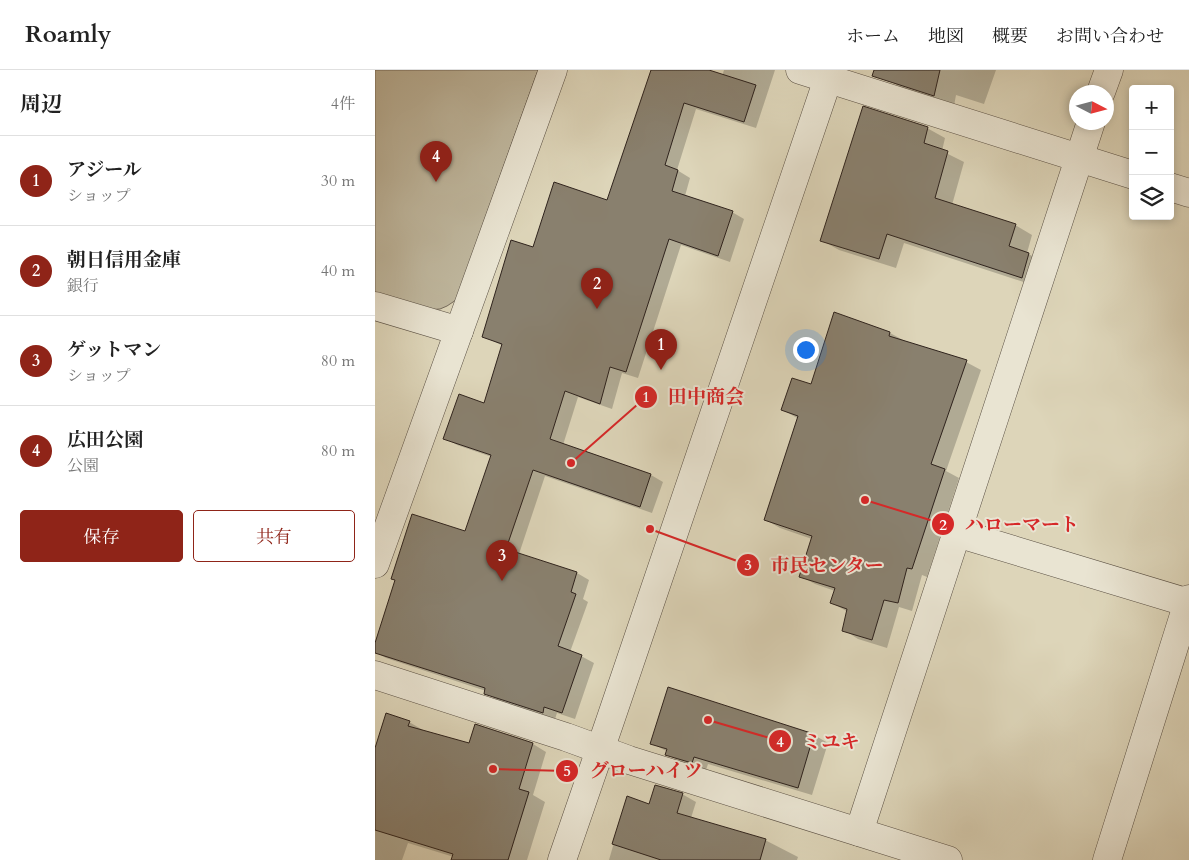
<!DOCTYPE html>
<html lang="ja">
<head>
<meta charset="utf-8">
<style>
	body { margin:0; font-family:Cardo,"Noto Serif JP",serif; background:#f2f2f2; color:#222 }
	.controls { position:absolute; right:15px; top:15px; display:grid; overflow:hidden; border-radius:5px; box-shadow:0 2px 8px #0003 }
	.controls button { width:45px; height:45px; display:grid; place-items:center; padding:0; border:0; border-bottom:1px solid #e0e0e0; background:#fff; color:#222; font:25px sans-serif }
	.compass { position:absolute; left:694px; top:15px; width:45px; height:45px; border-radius:50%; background:#fff; box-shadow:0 2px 8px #0003; rotate:96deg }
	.you { position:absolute; left:430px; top:279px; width:18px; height:18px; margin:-12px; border:4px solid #fff; border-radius:50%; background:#1a73e8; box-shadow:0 0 0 8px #1a73e833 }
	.badge { display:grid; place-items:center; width:32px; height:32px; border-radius:50%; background:#8f2418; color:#fff; font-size:16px; font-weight:700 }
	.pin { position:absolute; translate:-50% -41px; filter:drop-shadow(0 1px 2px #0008) }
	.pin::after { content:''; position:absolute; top:26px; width:18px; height:15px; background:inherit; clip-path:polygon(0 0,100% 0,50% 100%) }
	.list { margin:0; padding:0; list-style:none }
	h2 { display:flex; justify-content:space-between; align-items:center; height:65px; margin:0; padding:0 20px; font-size:21px }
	h2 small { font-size:16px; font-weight:400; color:#767676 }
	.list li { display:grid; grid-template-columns:32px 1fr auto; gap:15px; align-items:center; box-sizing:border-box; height:90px; padding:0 20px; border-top:1px solid #e0e0e0 }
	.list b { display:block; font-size:19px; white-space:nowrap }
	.list p { margin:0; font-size:16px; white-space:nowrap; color:#767676 }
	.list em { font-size:16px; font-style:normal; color:#767676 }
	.actions { display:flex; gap:10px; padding:15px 20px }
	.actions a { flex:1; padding:11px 0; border:1px solid #8f2418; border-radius:5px; text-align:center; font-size:18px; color:#8f2418 }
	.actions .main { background:#8f2418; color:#fff }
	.icon { flex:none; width:28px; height:28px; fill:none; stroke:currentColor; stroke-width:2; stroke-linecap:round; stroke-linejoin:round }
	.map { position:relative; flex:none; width:814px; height:790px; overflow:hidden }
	header { display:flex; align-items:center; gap:30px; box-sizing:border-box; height:70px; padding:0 25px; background:#fff; border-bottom:1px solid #e0e0e0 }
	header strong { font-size:24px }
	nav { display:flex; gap:28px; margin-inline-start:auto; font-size:18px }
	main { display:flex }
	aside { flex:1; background:#fff }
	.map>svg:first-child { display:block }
</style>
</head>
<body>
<header>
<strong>Roamly</strong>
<nav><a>ホーム</a><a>地図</a><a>概要</a><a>お問い合わせ</a></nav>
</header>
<main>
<aside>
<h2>周辺<small>4件</small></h2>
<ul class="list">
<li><span class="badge">1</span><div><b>アジール</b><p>ショップ</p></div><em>30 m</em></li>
<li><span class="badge">2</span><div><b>朝日信用金庫</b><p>銀行</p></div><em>40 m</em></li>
<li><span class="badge">3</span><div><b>ゲットマン</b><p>ショップ</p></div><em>80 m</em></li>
<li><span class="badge">4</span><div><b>広田公園</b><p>公園</p></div><em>80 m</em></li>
</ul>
<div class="actions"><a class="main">保存</a><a>共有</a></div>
</aside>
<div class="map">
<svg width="814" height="790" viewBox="0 0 814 790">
	<rect width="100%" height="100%" fill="#ddd5b9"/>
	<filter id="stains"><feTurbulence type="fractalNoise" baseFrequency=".004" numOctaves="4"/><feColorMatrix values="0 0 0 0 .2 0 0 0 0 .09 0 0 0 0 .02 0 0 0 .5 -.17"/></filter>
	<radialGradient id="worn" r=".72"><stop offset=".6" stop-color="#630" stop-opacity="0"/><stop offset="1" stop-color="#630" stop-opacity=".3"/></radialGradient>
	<path fill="#bfb79e" stroke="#776d5e" d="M0,0H163L81,230L72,236L65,239L51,240L0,224Z"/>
	<g fill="#0003">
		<path d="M278,0H330L347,6L349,0H400L381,58L321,39L302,100L315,108L310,126L357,142L369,149L355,192L306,175L263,308L247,303L237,339L203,327L188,375L276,405L288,412L277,443L170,406L144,484L202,503L214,510L208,529L213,532L195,582L206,586L219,593L200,649L182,643L180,649L122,630L110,623L111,621L11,588L0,582V577L91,463L117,387L82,375L70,368L110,334L128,276L108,266L159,179L233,131Z"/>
		<path d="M516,0H621L609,34L581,25L579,36L532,21L513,10Z"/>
		<path d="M552,58L570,68L567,81L589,92L577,135L640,155L657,165L652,183L671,194L664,217L529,173L521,198L464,180L446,170Z"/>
		<path d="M460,244L515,263L530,271L529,272L591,292L606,300L571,401L584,408L552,507L547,505L537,541L524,537L512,578L483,569L469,560L473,542L457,533L460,521L440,514L425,506L437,469L405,458L391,450L422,348L408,340L437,315Z"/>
		<path d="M294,619L439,665L453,673L437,725L333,694L331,700L305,692L292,684L293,682L276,673Z"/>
		<path d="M34,652L48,660L47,662L95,674L100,655L158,674L171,682L158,725L170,732L152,790H79V787L33,773L27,790H0V682Z"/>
		<path d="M307,724L321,732L316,748L390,770L423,787L422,790H234L252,727L275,735Z"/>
	</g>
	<g fill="#89806e" stroke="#2f231d">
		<path d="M276,0H334L381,15L369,52L309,33L290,95L303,100L297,121L358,141L343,186L294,169L251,302L235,297L225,334L190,321L175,369L276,404L265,437L158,400L131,479L202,502L196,522L201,524L183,576L207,585L187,643L169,637L168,643L109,624L110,618L0,583V573L20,510L16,509L37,444L90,461L116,385L68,369L84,324L109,333L127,274L107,267L136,170L158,177L179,112L232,130Z"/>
		<path d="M499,0H565L559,26L497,6Z"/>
		<path d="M488,36L553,57L549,73L573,81L560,128L641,154L634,176L654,183L647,208L512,164L504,189L445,171Z"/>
		<path d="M459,242L515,262L514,266L592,290L556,394L570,399L537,499L532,498L523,533L509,530L497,570L467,561L472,539L455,533L460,518L424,507L437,466L389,450L423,346L406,340L417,308L436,314Z"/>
		<path d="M293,617L439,664L423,718L319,687L317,693L290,685L292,679L275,674Z"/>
		<path d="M11,643L35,651L33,656L94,673L100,654L158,673L144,719L154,722L133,790H76L78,784L0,760V678Z"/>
		<path d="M280,715L308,723L302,743L391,769L385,790H286L237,774L252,726L274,734Z"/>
	</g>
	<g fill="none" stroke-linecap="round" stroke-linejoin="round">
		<g stroke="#5a5044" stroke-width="29">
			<g id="minor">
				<path d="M425,0L758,105"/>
				<path d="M726,22L734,0"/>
				<path d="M795,117L814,123"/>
				<path d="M0,236L84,261"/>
				<path d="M582,463L814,533"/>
				<path d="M0,494L178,0"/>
				<path d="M0,605L191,667L254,690L573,790"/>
				<path d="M484,762L716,52"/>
				<path d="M732,790L814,529"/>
			</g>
		</g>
		<g stroke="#5a5044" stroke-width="29">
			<path id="tertiary" d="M187,790L235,651L456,0"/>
		</g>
		<use href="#minor" stroke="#e9e4d2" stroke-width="28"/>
		<use href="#tertiary" stroke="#e9e4d2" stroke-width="28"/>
	</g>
	<path fill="none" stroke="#d62828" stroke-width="2" d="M196 393L271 327M490 430L568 454M275 459L373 495M333 650L405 671M118 699L192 701"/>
	<g fill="#d62828" stroke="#e9e4d2" stroke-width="2">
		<circle cx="196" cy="393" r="5"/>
		<circle cx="490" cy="430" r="5"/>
		<circle cx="275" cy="459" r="5"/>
		<circle cx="333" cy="650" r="5"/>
		<circle cx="118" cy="699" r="5"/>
		<circle cx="271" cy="327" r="12"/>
		<circle cx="568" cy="454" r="12"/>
		<circle cx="373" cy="495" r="12"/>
		<circle cx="405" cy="671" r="12"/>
		<circle cx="192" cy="701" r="12"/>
	</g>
	<g font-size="15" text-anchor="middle" font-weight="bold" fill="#fff">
		<text x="271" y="332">1</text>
		<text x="568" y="460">2</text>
		<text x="373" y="500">3</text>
		<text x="405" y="677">4</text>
		<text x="192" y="706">5</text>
	</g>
	<g font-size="19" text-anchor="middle" font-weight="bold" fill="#d62828" stroke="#e9e4d2" stroke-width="4" stroke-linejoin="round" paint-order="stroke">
		<text x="331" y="333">田中商会</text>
		<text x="647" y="461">ハローマート</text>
		<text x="452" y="502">市民センター</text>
		<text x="456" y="678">ミユキ</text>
		<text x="271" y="707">グローハイツ</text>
	</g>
	<rect width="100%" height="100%" filter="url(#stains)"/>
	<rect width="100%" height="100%" fill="url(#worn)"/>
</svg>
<div class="controls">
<button>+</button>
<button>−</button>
<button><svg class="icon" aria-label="layers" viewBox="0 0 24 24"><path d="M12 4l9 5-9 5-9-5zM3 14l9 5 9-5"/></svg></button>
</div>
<svg class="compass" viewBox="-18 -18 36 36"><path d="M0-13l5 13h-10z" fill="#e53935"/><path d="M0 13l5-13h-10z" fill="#767676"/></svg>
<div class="you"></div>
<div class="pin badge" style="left:286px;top:300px">1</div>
<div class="pin badge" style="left:222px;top:239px">2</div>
<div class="pin badge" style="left:127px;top:511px">3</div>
<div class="pin badge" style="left:61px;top:112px">4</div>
</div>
</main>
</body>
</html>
